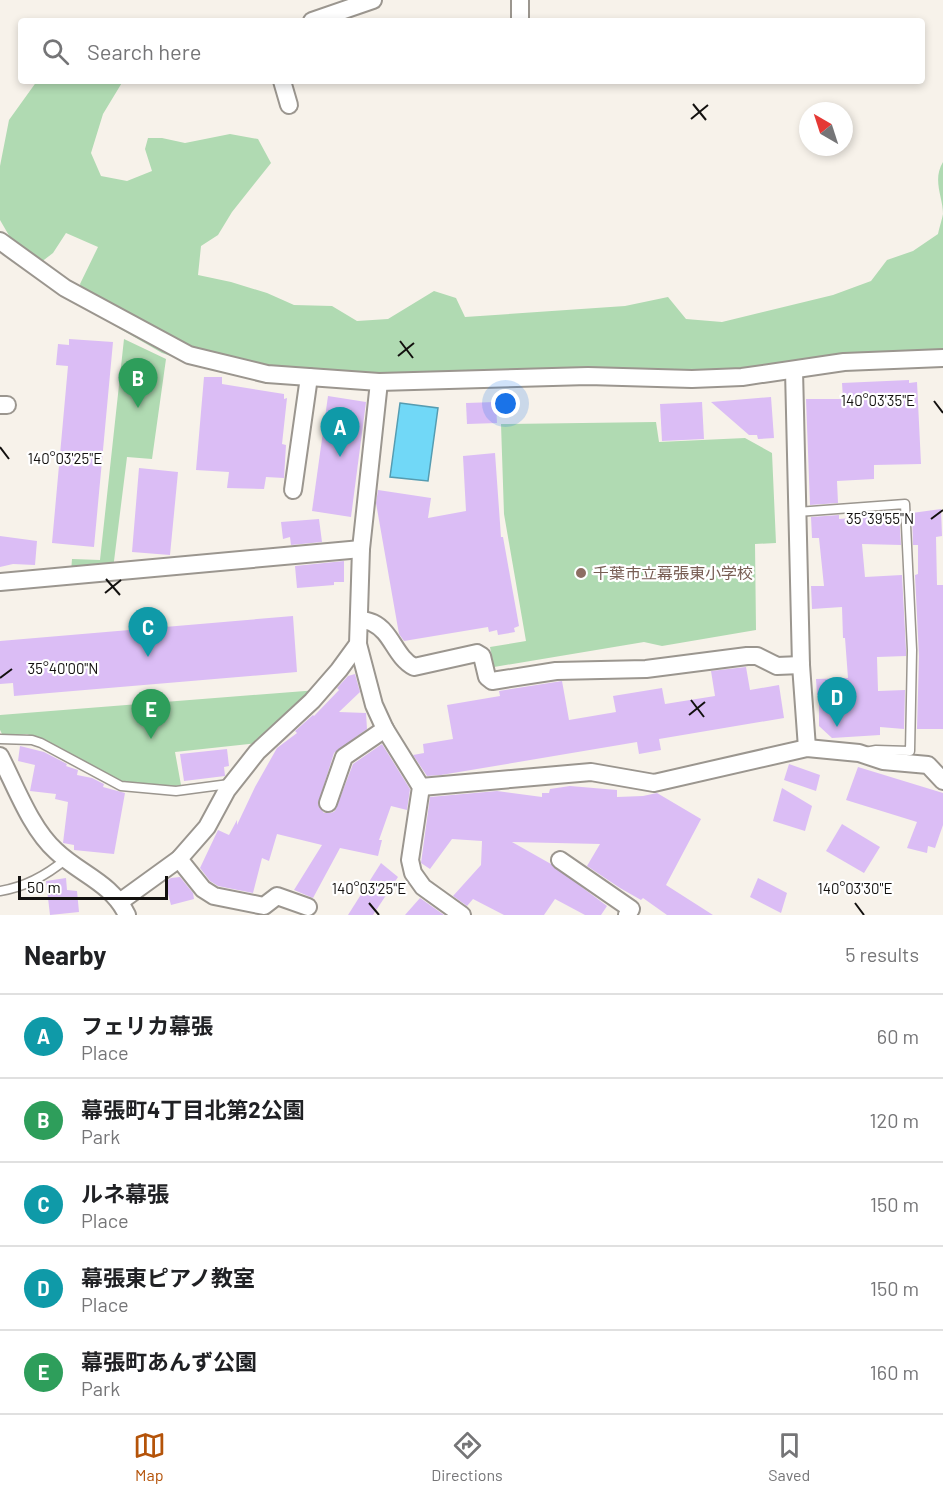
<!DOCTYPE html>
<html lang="en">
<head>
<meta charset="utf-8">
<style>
	body { margin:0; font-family:Barlow,"Noto Sans JP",sans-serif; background:#f2f2f2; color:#202124 }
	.compass { position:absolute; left:799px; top:102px; width:54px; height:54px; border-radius:50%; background:#fff; box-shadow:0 3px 9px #0003; rotate:321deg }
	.scale { position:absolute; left:18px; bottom:15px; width:150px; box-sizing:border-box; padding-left:6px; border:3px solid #13110f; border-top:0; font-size:16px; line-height:21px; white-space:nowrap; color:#13110f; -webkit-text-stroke:4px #fff; paint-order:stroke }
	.you { position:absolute; left:506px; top:404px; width:21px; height:21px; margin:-15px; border:4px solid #fff; border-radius:50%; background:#1a73e8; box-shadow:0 0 0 9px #1a73e833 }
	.badge { display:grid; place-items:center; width:39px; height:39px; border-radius:50%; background:#b45309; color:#fff; font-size:20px; font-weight:700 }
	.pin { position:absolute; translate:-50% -50px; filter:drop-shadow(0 2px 3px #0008) }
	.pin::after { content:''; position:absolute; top:32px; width:21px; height:18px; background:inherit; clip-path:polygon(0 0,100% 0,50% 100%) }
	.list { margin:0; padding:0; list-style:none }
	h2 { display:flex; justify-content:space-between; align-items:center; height:78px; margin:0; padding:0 24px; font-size:26px }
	h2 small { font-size:20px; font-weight:400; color:#757577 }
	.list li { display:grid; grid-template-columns:39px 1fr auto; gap:18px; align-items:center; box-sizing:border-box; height:84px; padding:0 24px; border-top:2px solid #e0e0e0 }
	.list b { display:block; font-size:22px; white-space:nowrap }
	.list p { margin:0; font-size:20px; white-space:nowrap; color:#757577 }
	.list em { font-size:20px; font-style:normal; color:#757577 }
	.icon { flex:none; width:33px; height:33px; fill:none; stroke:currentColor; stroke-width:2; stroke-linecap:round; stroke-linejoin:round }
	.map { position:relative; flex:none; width:943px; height:915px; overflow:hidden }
	.search { position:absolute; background:#fff; box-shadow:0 3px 9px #0003; left:18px; right:18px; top:18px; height:66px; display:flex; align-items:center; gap:15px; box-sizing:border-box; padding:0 21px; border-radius:6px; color:#757577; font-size:22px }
	.sheet { height:498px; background:#fff }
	nav { display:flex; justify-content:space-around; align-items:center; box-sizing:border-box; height:84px; border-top:2px solid #e0e0e0; background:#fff; font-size:16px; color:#757577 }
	nav a { display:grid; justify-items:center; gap:3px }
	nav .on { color:#b45309 }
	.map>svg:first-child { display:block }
</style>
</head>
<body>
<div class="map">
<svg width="943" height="915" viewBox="0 0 943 915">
	<rect width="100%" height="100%" fill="#f7f2ea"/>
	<g fill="#b0dab2">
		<path d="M37,81H123L103,114L91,153L101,176L127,181L152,171L145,149L148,138H162L185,143L230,134L258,139L271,163L232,212L218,235L201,246L198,275L231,282L267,293L294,305L332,306L357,321L388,319L434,291L456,298L465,317L625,306L668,297L686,319L722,322L833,295L871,281L887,260L913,251L938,234C939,228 942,220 943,214C943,197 932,180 943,162V364L796,373L276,380L219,372L162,353L105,320L85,301L80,284L98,247L66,233L53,253L40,263L18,251L0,220V166L9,120Z"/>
		<path d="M124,339L166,359L152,459L127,457L113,569L71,572L72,559L100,560Z"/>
		<path d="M656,422L659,442L745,438L772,453L776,543L755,544L756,630L662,646L644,642L494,667L490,647L526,641L504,514L501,424Z"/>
		<path d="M318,690L258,743L175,752L181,785L164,788L117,781L49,743L27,734L3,736L0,730V715Z"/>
	</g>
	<path fill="#71d8f7" stroke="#559cb1" stroke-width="1.5" d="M400,403L438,408L428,481L390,477Z"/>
	<g fill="#dbbdf5">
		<path d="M69,339L113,342L94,547L52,543L68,366L56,365L58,344L69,345Z"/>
		<path d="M204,377H222V384L284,394V399L287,398L282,444L286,445L284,478L266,477L264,489L227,488L229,472L196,470Z"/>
		<path d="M909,380V383L917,382L921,464L874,465V479L837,481L838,503L810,505L806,399H843L842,383Z"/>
		<path d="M328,396L366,402L351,517L312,511Z"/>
		<path d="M771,397L774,438L758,439L757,435H749L711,402Z"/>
		<path d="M496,402L497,423L467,424L466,403Z"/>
		<path d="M702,402L704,439L662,441L660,404Z"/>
		<path d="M495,453L501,537H503L519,626L514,628L515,632L498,635L497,630L489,632L488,627L404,641L399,634L376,503L378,490L431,498L428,518L466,511L463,456Z"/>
		<path d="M139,468L178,472L170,555L132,552Z"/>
		<path d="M941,509L942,536L936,537L937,585H943V729H917L919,656L915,575L918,574V545H913L912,513Z"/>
		<path d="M878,513L899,514L901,545L862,544L865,577L902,575L906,650V656L877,657L878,691L905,690L904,729L880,727V735L832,738L819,726V695H817L816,679L848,678L845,638H843L842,607L812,609L811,586H824L819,538H812L811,517L839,515V519L878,516Z"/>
		<path d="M319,519L322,542L291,545L290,537L283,539L281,522Z"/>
		<path d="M0,536L37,541L35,565L13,564L0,567Z"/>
		<path d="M344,561V582H334V585L297,588L295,566Z"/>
		<path d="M293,616L297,672L14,696L13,683L0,684V641Z"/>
		<path d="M746,667L750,690L779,685L784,718L659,739L661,750L639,754L637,742L441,775L427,776L413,755L424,753L423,744L453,739L447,705L500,696L499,691L562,681L569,720L616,712L613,696L662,688L665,704L715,696L711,671Z"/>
		<path d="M355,674L360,692L339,712L366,713L367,729L334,753L318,804L324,813H331L335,811L353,764L382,744L410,789L407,810L391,806L379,840H382L378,856L340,848L313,898L294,890L322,845L277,834L269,861L262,858L253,893L218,886L210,881L200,868L218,830L229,835L237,820V825L255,787L277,748L297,733L295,731L313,715L314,716L339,690L337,688L348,676Z"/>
		<path d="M20,746L44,752L67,764L66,766L78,770L77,775L92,778L104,784L103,787L125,793L114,854L74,850V845L63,843L68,802L55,799L56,794L30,791L35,765L18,761Z"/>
		<path d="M227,749L229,766L224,767L225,776L184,781L180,754Z"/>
		<path d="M789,764L820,775L816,791L784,780Z"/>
		<path d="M858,767L943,793V825L935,848L928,846L927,853L907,848L917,822L846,800Z"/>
		<path d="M570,786L617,790V797L643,796L657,793L701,819L666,885L713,915H667L643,898L641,900L620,888L587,866L600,844L512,842L551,864L607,906L601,915H585L555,899L544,915H504L473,899L467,906L453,896L481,865L482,841L452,839L430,869L421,863L430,797L497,791L542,797V793H549L550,789Z"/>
		<path d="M782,788L812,806L805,831L773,821Z"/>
		<path d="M842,824L880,847L864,873L826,851Z"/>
		<path d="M381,863L398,877L373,915H348Z"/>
		<path d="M180,877L193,893L194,899L171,905L165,882L171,878Z"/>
		<path d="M66,878L67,890L77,891L79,912L50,915L46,881Z"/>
		<path d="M758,878L787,893L781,913L750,897Z"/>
		<path d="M420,898L444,915H405Z"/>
	</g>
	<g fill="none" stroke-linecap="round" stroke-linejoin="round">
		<g stroke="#9b968f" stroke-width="11">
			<g id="service">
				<path d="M797,512L905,504L912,650L910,751L876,750L865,752"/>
				<path d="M0,739L32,740L41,743L121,786L176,791L229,784"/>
				<path d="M0,891C25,887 47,875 66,859"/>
			</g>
		</g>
		<g stroke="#9b968f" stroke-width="20">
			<g id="minor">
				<path d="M312,21L373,0"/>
				<path d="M520,21V0"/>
				<path d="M282,81L289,105"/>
				<path d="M0,241L65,288L189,355L267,374L379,382L588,376L692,379L742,377L844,362L943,358"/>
				<path d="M794,370L801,665L807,748"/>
				<path d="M0,405H7"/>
				<path d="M293,490L309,377"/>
				<path d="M0,582L361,549"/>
				<path d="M359,619C363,620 369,621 373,623C392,632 395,657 414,667L477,653L482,656L487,677L492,681L556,671L646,669L747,656H757L777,666L801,665"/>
				<path d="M358,644L374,705L385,729L421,787L410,860L413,873L423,887L462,915"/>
				<path d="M0,756C15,785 31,829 56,851C80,874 112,883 127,915"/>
				<path d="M421,787L591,772L654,783L807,748L859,753L883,761L928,765L943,781"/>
				<path d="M328,803L344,757L385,729"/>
				<path d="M179,859L203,889L214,896L264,906L277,896L308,907"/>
				<path d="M560,860L631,909L627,915"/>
				<path d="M121,901L179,859L207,827L227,790L257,752L312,701L339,670L358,644L361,549L379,382"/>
			</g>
		</g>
		<use href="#service" stroke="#fff" stroke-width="8"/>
		<use href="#minor" stroke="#fff" stroke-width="16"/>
	</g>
	<path fill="none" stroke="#13110f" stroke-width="2" d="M693,104L706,120M691,119L708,105M400,341L413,358M398,356L414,343M934,401L943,413M0,447L9,459M931,519L943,510M106,579L120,595M105,593L121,580M0,678L12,669M691,700L704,717M689,715L705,702M369,903L379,915M855,903L864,915"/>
	<circle fill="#8d6e63" stroke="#fff" stroke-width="2" cx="581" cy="573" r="6"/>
	<g text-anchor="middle" stroke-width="4.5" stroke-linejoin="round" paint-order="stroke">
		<g font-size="16" fill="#785e54" stroke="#fff" text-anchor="start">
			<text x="593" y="579">千葉市立幕張東小学校</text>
		</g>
	</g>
	<g font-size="15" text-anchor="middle" fill="#13110f" stroke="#fff" stroke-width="4.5" stroke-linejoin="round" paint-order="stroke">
		<text x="878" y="406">140°03'35"E</text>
		<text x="65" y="464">140°03'25"E</text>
		<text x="880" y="524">35°39'55"N</text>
		<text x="63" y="674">35°40'00"N</text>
		<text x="369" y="894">140°03'25"E</text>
		<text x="855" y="894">140°03'30"E</text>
	</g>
</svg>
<svg class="compass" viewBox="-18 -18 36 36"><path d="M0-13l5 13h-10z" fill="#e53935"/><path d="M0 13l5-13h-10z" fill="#757577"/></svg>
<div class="scale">50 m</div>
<div class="you"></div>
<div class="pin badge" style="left:340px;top:457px;background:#0f9aa8">A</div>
<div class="pin badge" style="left:138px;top:408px;background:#2e9e5b">B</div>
<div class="pin badge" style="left:148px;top:657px;background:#0f9aa8">C</div>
<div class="pin badge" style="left:837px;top:727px;background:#0f9aa8">D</div>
<div class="pin badge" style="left:151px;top:739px;background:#2e9e5b">E</div>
<div class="search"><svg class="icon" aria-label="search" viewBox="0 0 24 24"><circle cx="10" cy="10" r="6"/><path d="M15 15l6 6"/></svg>Search here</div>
</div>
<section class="sheet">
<h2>Nearby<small>5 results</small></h2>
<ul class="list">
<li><span class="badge" style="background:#0f9aa8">A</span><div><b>フェリカ幕張</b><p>Place</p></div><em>60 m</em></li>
<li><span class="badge" style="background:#2e9e5b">B</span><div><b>幕張町4丁目北第2公園</b><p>Park</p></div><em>120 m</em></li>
<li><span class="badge" style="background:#0f9aa8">C</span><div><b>ルネ幕張</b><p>Place</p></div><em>150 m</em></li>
<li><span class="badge" style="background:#0f9aa8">D</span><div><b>幕張東ピアノ教室</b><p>Place</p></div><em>150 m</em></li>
<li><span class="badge" style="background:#2e9e5b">E</span><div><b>幕張町あんず公園</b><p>Park</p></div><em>160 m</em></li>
</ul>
</section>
<nav>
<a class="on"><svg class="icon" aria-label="map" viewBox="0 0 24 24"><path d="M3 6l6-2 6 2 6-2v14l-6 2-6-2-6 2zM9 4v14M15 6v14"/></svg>Map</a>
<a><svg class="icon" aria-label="directions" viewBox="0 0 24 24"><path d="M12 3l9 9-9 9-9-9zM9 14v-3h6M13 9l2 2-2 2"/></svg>Directions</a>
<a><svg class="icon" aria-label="saved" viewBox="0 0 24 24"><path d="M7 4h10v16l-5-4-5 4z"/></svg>Saved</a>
</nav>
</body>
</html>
